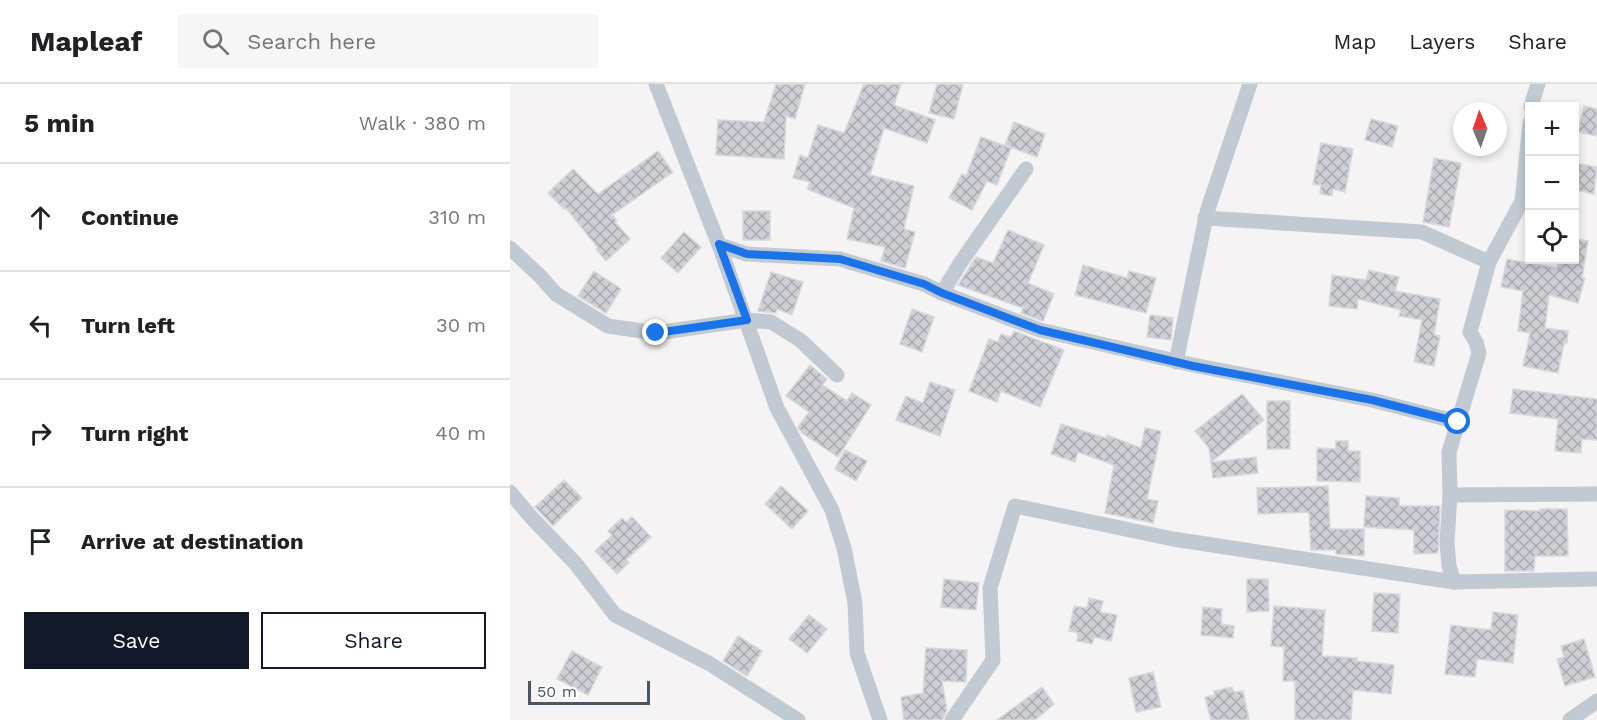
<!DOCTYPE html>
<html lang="en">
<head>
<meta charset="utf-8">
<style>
	body { margin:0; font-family:"Work Sans",sans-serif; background:#f6f6f6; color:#202124 }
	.controls { position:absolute; right:18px; top:18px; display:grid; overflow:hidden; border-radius:0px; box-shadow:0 3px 9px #0003 }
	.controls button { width:54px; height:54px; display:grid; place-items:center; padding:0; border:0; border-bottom:2px solid #e0e0e0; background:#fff; color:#202124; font:30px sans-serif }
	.compass { position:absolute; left:943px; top:18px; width:54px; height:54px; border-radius:50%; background:#fff; box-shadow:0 3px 9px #0003; rotate:358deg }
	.scale { position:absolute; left:18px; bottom:15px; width:122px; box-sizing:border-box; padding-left:6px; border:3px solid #4a5661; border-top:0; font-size:16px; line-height:21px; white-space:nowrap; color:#4a5661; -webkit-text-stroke:4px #fff; paint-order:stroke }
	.stop { position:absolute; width:18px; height:18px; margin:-14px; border:4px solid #1a73e8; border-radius:50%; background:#fff }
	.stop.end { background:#1a73e8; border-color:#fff; box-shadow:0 2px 6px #0008 }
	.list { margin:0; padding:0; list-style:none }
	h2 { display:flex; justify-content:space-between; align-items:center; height:78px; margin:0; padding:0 24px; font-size:26px }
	h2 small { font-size:20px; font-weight:400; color:#757577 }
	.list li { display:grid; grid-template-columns:39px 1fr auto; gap:18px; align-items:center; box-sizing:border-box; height:108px; padding:0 24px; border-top:2px solid #e0e0e0 }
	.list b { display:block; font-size:22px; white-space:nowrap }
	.list em { font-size:20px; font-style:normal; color:#757577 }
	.actions { display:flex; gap:12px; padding:18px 24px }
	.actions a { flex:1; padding:14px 0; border:2px solid #111827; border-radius:0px; text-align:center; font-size:21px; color:#111827 }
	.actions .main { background:#111827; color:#fff }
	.icon { flex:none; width:33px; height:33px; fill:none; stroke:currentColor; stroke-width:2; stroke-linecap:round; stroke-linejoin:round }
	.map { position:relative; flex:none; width:1087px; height:636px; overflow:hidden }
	header { display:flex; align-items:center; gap:36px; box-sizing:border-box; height:84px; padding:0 30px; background:#fff; border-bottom:2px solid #e0e0e0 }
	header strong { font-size:28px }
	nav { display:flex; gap:33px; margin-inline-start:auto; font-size:21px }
	.search { width:420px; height:54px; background:#f6f6f6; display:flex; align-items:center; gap:15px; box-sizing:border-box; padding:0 21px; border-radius:0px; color:#757577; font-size:22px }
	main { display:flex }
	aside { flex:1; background:#fff }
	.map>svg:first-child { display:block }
</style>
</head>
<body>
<header>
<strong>Mapleaf</strong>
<div class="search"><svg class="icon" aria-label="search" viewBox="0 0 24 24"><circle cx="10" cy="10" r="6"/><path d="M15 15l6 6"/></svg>Search here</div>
<nav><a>Map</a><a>Layers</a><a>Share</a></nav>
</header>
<main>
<aside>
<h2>5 min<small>Walk · 380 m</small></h2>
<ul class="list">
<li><svg class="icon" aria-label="ahead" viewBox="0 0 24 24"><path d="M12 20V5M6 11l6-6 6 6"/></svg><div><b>Continue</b></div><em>310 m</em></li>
<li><svg class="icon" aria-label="left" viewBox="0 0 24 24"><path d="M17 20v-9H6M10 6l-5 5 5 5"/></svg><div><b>Turn left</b></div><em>30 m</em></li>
<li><svg class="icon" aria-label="right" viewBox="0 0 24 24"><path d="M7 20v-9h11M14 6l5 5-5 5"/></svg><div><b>Turn right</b></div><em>40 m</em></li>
<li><svg class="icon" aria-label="arrive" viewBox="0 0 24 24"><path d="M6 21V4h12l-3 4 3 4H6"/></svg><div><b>Arrive at destination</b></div></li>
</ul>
<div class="actions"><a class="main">Save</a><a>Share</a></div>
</aside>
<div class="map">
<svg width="1087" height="636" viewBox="0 0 1087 636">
	<defs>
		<pattern id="building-cross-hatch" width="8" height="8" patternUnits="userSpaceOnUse" patternTransform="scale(1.5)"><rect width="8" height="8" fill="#cdcfd5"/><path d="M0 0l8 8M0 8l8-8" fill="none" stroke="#a8abb0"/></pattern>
	</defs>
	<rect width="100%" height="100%" fill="#f5f3f3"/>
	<g fill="url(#building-cross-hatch)" stroke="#d7d9de" stroke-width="1.5">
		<path d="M266,0H295L285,35L276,32L274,75L206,71L208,36L254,38Z"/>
		<path d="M354,0H391L384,21L425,36L417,59L374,44L360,91L404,102L394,145L405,148L395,184L371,177L375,163L337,155L344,124L297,105L300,98L283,94L290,71L298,74L308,41L334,49Z"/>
		<path d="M427,0H453L444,35L419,29Z"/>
		<path d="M1074,22L1087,25V52L1068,48Z"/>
		<path d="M861,35L888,42L882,63L855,56Z"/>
		<path d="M504,38L535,50L527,73L495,61Z"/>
		<path d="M471,53L501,64L487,101L477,97L462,126L439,114L452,90L456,92Z"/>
		<path d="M811,59L843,65L835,108L823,105L822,112L810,110L811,101L803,100Z"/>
		<path d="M148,67L163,88L102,131L107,137L105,138L120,155L96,177L86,165L88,164L56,124L54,125L38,109L63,85L88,110Z"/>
		<path d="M924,74L951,79L939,143L913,138Z"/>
		<path d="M1065,79L1087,83L1084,110L1065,106Z"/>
		<rect x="233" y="127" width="27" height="29"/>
		<path d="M498,146L534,161L518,199L544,210L533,237L511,229L513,224L448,201L466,173L483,179Z"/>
		<path d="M174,148L191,163L168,189L151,174Z"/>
		<path d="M1065,155L1078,157L1072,194H1075L1068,219L1039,211L1035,244L1058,247L1057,259H1054L1048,289L1013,282L1020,249L1008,247L1013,207L991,203L997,175L1047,184L1049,176H1065Z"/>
		<path d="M573,181L617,194L619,187L646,194L636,229L565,211Z"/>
		<path d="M859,186L889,193L885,207L930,215L924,251L930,252L924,282L904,278L912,236L889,232L891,226L848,215L847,225L819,222L822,191L856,196Z"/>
		<path d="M84,187L111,205L96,229L68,212Z"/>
		<path d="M261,188L293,198L282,231L267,225L266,229L248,227Z"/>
		<path d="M402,225L424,233L412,268L390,260Z"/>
		<path d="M640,231L663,234L661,256L637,253Z"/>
		<path d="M504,247L554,266L530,323L491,307L487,318L459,307L479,255L488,258L491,250L501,253Z"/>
		<path d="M300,281L317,295L312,301L337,317L342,309L361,321L328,373L292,349L288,343L299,328L276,312Z"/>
		<path d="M420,298L445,306L430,352L386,336L396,312L413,319Z"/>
		<path d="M1003,305L1087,315V356L1072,355L1071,369L1045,367L1048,335L1000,329Z"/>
		<path d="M732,310L754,336L701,378L746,373L748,389L703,394L699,364L685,347Z"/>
		<rect x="757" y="317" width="23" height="48"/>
		<path d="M551,340L596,354L597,351L631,364L635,344L651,347L637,415L648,417L643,439L595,429L604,381L568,368L565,378L541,370Z"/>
		<path d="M826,357H838V367H850V398L807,397V364L826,365Z"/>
		<path d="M335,366L357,377L346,397L325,385Z"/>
		<path d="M54,396L72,414L43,442L25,423Z"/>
		<path d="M271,402L298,427L282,445L255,420Z"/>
		<path d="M818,402L820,445H854V472L826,470V466H801L799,428L748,430L747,404Z"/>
		<path d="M856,412L889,414V422H930L928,469L904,470V446L854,443Z"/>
		<path d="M1030,425H1057L1058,472H1025L1024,487H995V426L1030,427Z"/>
		<path d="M122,433L141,453L116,476L119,479L107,490L85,467L102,451L98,447L112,434L116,438Z"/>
		<path d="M434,495L469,499L466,526L431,523Z"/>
		<path d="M737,495H758L759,527L737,528Z"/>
		<path d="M864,509L890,510L888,549L862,547Z"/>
		<path d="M579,514L593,517L590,528L607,531L601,557L584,553L582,560L567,557L568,549L559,547L564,522L577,524Z"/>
		<path d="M764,522L815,526L812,572L847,574V577L884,581L881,610L843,606L841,636H785V597H773L774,563L761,562Z"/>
		<path d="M693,523L712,525L711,540L724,542L723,554L691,551Z"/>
		<path d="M983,528L1008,531L1003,579L967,575L965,593L935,590L941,541L981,546Z"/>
		<path d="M299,531L317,545L297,569L279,555Z"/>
		<path d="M228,552L252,567L237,592L213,577Z"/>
		<path d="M1074,555L1085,593L1055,602L1047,575L1054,573L1051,562Z"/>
		<path d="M416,564L457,566L456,598L432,597L437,626L432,636H394L391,613L413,609Z"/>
		<path d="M62,567L92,583L78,611L47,595Z"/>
		<path d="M643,588L651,623L626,628L619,594Z"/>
		<path d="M532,603L544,620L525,636H487Z"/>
		<path d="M722,603L724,608L733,607L739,636H701L695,613L705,611L704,607Z"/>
	</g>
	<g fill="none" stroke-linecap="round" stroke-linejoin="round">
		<g stroke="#c1cad2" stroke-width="15">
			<path d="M146,0L209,161L267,324L322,426L334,464L345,519L347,569L370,636"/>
			<path d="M1021,22L1028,0"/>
			<path d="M695,134L912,148L979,178"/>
			<path d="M209,161L237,170L330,175L414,200L432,209L530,246L683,281L862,316L948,338"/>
			<path d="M0,164L30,192L46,210L98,242L146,249L237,236L261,238L290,256L327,291"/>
			<path d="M432,209L451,178L516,85"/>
			<path d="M666,278L697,128L740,0"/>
			<path d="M0,408L21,433L66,480L105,531L200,580L288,636"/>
			<path d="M940,411L1087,410"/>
			<path d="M944,498L939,482L937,459L940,411L939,368L969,269L966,258L960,248L979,178L1012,117L1020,39"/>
			<path d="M442,636L483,576L480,504L505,422L663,455L944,498L1087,495"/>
			<path d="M1060,636L1087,617"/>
		</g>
	</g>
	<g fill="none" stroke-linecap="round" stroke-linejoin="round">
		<path stroke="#1a73e8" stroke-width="8" d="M146,249L237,236L209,160L237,170L330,175L414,200L432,209L530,246L683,282L862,316L948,338"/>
	</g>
</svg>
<div class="controls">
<button>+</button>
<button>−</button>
<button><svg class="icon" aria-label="locate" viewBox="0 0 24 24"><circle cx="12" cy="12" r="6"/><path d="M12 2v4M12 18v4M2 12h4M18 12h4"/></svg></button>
</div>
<svg class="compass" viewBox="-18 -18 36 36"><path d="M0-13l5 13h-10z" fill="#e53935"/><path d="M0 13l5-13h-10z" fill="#757577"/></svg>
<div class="scale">50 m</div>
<div class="stop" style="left:948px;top:338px"></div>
<div class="stop end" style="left:146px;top:249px"></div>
</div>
</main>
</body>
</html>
